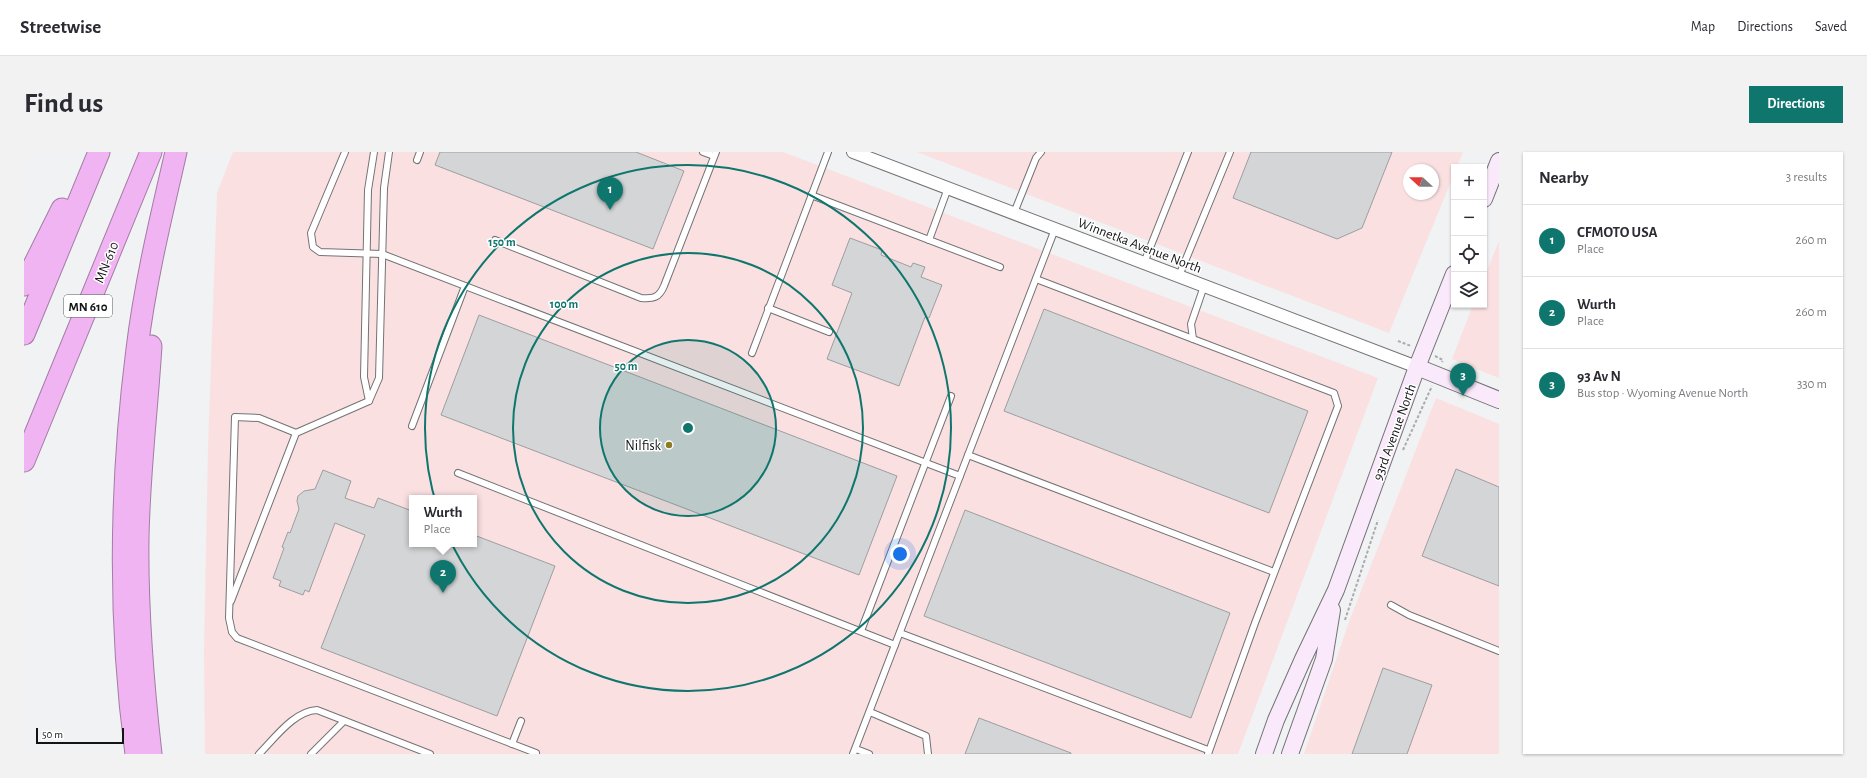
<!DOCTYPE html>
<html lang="en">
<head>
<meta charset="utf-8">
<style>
	body { margin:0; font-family:"Alegreya Sans",sans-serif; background:#f2f2f3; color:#2b2b33 }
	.controls { position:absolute; right:12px; top:12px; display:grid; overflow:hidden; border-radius:0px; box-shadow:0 1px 3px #0004 }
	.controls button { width:36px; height:36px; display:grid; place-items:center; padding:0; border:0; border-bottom:1px solid #e1e1e2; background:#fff; color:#2b2b33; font:20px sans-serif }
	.compass { position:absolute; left:1379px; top:12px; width:36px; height:36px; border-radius:50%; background:#fff; box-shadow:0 1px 3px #0004; rotate:291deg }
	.scale { position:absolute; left:12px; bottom:10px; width:88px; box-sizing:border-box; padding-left:4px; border:2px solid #131414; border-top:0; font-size:11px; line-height:14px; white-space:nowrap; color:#131414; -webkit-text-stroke:3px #fff; paint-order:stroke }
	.you { position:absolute; left:876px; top:402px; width:14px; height:14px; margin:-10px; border:3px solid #fff; border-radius:50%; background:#1a73e8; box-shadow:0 0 0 6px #1a73e833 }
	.badge { display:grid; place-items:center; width:26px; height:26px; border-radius:50%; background:#0f766e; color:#fff; font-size:13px; font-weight:700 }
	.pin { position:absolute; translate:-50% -33px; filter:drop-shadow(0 1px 2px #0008) }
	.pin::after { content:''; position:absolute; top:21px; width:14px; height:12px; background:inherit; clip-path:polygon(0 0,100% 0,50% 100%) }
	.popup { position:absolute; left:385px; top:343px; width:68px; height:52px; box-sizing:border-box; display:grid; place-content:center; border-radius:0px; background:#fff; filter:drop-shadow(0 1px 3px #0005); font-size:13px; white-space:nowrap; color:#7c7c81 }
	.popup b { font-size:15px; color:#2b2b33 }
	.popup::after { content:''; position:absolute; left:50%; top:100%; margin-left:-8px; border:8px solid transparent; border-top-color:#fff }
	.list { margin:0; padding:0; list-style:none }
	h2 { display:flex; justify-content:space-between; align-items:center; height:52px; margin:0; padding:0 16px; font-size:17px }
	h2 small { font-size:13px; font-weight:400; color:#7c7c81 }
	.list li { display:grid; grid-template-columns:26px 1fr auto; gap:12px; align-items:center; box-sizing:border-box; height:72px; padding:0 16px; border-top:1px solid #e1e1e2 }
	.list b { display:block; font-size:15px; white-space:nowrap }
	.list p { margin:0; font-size:13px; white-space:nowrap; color:#7c7c81 }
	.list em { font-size:13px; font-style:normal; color:#7c7c81 }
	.icon { flex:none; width:22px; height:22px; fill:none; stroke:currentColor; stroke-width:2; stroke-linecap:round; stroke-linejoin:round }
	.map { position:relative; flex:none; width:1475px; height:602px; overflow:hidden; border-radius:0px }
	header { display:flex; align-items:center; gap:24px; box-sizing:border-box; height:56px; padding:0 20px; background:#fff; border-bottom:1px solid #e1e1e2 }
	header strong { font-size:19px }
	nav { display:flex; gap:22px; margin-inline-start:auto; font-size:14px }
	.intro { display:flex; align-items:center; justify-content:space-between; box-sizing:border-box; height:96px; padding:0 24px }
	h1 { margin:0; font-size:28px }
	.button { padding:10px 18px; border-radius:0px; background:#0f766e; color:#fff; font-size:14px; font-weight:700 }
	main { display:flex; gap:24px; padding:0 24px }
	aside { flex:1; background:#fff; border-radius:0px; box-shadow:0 1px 3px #0004 }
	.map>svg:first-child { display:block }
</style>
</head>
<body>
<header>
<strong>Streetwise</strong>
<nav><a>Map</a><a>Directions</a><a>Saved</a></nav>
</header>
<div class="intro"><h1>Find us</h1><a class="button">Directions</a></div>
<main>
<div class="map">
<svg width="1475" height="602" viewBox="0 0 1475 602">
	<rect width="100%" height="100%" fill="#f0f2f3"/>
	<g fill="#fbe0e2" fill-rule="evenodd">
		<path d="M209,0H759L1354,226L1214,602H181L180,500L184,296L193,41ZM388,346H450V392H388Z"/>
		<path d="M893,0H1439L1433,15H1430V22L1365,181ZM1385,18H1409V42H1385Z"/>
		<path d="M1475,89V226L1428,207L1449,153H1460V126Z"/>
		<path d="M1412,246L1475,272V602H1280L1325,470Z"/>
	</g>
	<g fill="#d3d5d6" stroke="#9d9ea0">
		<path d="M416,0H612L660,19L629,97L411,13Z"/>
		<path d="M1227,0H1368L1338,76L1313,87L1209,46Z"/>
		<path d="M826,86L858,98L857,103L887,115L889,111L901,115L897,125L918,133L905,166L901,165L875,234L803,207L828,141L808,133Z"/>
		<path d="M1020,157L1284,259L1245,361L980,259Z"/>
		<path d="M455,163L873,324L835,423L417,263Z"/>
		<path d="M1432,317L1475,335V434L1398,404Z"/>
		<path d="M299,318L327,329L321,346L350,356L354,346L388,359V392H450V383L531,414L473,564L297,496L341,383L311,371L285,440L281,438L279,443L255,434L257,429L249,426L260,396L258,395L264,380L266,381L275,357L273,349L274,344L280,339L291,337Z"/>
		<path d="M941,358L1206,461L1167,566L900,464Z"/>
		<path d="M1359,516L1408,533L1383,602H1328Z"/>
		<path d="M955,566L1047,601V602H941Z"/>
	</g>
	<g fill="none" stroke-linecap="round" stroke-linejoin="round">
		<g stroke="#727375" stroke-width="8">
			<g id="lane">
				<path d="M321,0L287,81L289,95L296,100L358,102L936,324"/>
				<path d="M350,0L344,38L340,225L345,249L355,226L360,36L365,0"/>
				<path d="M679,0L690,4"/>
				<path d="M393,8L396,0"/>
				<path d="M787,43L976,115"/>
				<path d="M990,61L1012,6L1017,0"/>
				<path d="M471,88L617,146C629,147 635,146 640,134L692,0"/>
				<path d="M905,88L924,36"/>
				<path d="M1120,111L1164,0"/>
				<path d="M1155,124L1206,0"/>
				<path d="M1012,127L1169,187"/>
				<path d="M1180,134L1167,172L1169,187L1310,241L1314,254L1231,471L1184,602"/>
				<path d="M744,156L805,180"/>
				<path d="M728,201L804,0"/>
				<path d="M345,249L272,281L235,266L211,265L205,466L208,480L213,486L512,601"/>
				<path d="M388,274L441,134"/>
				<path d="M944,303L1250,420"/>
				<path d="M434,321L871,493"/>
				<path d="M207,449L272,281"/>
				<path d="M1367,453L1385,463L1475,499"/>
				<path d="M837,479L927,244"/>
				<path d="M876,481L1184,598"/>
				<path d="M846,560L902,584L904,602"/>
				<path d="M488,592L497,569"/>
				<path d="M832,597L845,602"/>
				<path d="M235,602C251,586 270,559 293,558L406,602"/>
				<path d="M287,602L320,569"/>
				<path d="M829,602L1031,77"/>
			</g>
		</g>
		<g stroke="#727375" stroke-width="14">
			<path id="street" d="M829,0L1393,215"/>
		</g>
		<g stroke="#727375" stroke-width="18">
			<g id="secondary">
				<path d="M1460,47L1475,9"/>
				<path d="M1393,215L1475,248"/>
				<path d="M1240,602L1252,568L1279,507L1312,438L1393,215L1430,122"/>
				<path d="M1266,602L1300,507L1308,458"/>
			</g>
		</g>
		<g stroke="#a37ca5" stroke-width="23">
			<g id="highway">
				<path d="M0,133L38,57"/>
				<path d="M0,182L75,0"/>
				<path d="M0,309L127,0"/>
				<path d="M112,602C94,468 96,331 113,197C121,131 137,65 152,0"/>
				<path d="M127,602C119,531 113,459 114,387C115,322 123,258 127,194"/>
			</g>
		</g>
		<g stroke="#a9abac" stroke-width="2" stroke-dasharray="3 2" stroke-linecap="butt">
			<path d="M1374,189L1387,194"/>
			<path d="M1411,204L1419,208L1418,210"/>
			<path d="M1379,298L1408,234"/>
			<path d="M1321,468L1354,368"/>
		</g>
		<use href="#lane" stroke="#fff" stroke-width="6"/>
		<use href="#street" stroke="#fff" stroke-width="12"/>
		<use href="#secondary" stroke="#fae8fb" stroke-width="16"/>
		<use href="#highway" stroke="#f0b4f3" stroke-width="21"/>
	</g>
	<circle cx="664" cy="276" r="88" fill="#0f766e" fill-opacity=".12"/>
	<g fill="none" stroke="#0f766e" stroke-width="2">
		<circle cx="664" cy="276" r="88"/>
		<circle cx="664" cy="276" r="175"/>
		<circle cx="664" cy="276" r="263"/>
	</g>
	<circle fill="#8b7c22" stroke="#fff" stroke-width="1.5" cx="645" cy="293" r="4"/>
	<g text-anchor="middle" stroke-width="3" stroke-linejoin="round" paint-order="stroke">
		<rect fill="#fff" stroke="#5a5a5a" stroke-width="1" x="40" y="143" width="48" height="22" rx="3"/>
		<g font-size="13" font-weight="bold" fill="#131414">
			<text x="64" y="159">MN 610</text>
		</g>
		<g font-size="14" fill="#131414" stroke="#fff">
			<text transform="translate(1116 93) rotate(21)" y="5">Winnetka Avenue North</text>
			<text transform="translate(82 110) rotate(-68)" y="5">MN-610</text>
			<text transform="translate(1370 280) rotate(-70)" y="5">93rd Avenue North</text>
		</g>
		<g font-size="14" fill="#131414" stroke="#fff" text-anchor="end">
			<text x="637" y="298">Nilfisk</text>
		</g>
	</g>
	<circle cx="664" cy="276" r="6" fill="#0f766e" stroke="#fff" stroke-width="2"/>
	<g font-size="12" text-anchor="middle" font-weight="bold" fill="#0f766e" stroke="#fff" stroke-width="3" stroke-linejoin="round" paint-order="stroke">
		<text x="478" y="94">150 m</text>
		<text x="540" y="156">100 m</text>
		<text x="602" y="218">50 m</text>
	</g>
</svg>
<div class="controls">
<button>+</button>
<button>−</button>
<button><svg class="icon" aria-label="locate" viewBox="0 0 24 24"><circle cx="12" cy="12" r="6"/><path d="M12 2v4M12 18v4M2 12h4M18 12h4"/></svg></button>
<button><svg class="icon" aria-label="layers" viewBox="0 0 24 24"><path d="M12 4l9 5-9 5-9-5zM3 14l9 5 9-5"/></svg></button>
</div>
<svg class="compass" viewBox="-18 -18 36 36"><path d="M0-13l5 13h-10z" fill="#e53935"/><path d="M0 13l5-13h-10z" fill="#7c7c81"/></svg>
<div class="scale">50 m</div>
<div class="you"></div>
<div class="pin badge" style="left:586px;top:58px">1</div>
<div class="pin badge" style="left:419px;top:441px">2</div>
<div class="popup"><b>Wurth</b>Place</div>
<div class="pin badge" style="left:1439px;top:244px">3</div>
</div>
<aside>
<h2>Nearby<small>3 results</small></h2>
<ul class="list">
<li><span class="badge">1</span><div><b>CFMOTO USA</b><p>Place</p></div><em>260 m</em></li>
<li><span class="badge">2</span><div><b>Wurth</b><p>Place</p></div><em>260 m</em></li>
<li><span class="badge">3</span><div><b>93 Av N</b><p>Bus stop · Wyoming Avenue North</p></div><em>330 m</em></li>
</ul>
</aside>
</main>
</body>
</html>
